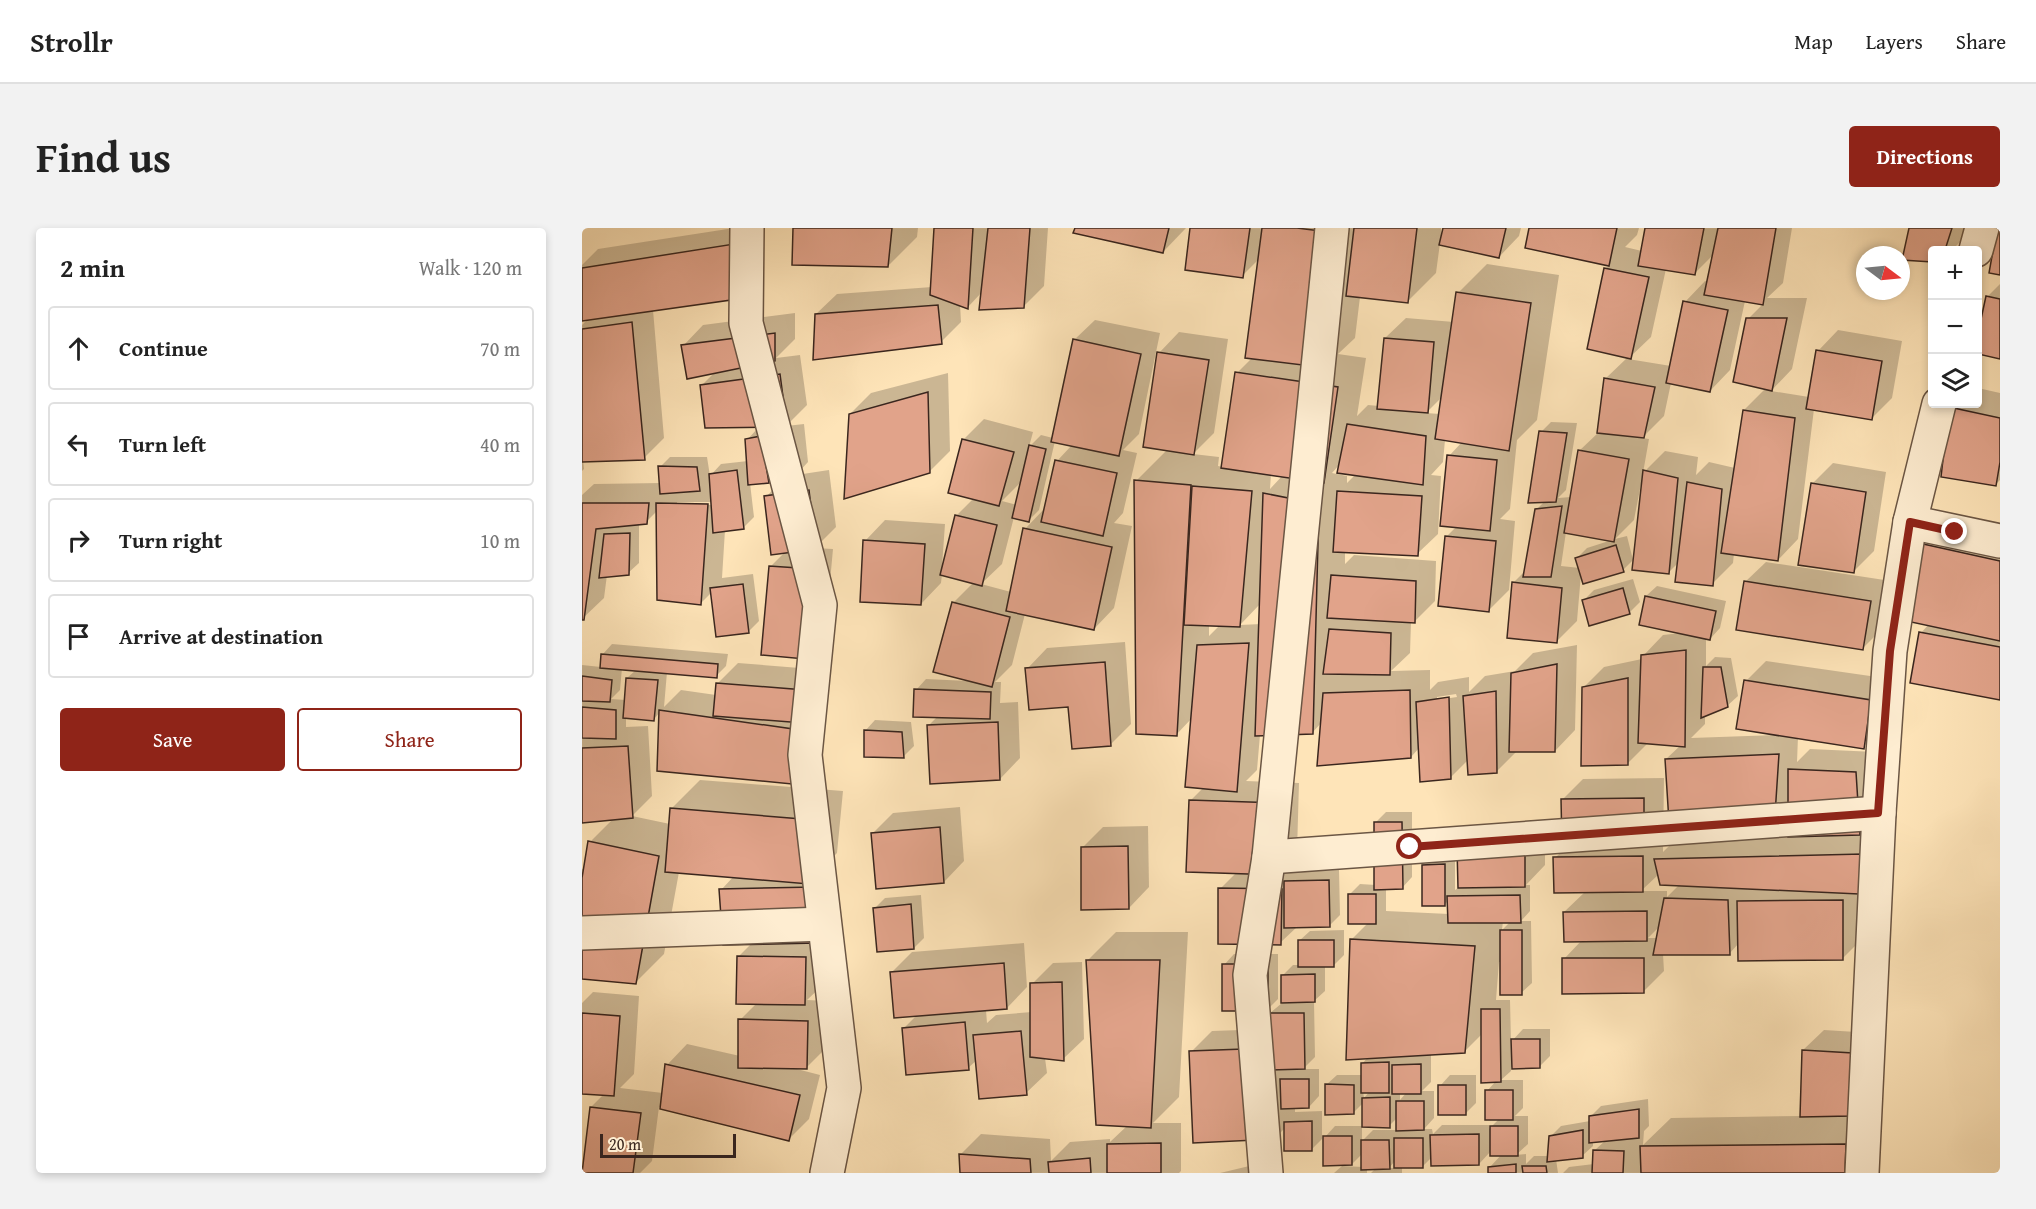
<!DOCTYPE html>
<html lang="en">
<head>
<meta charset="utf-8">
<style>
	body { margin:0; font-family:"Gentium Book Plus",serif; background:#f2f2f2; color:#222 }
	.controls { position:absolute; right:18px; top:18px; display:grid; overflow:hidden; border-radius:6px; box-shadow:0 3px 9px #0003 }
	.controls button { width:54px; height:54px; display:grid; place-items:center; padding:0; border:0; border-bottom:2px solid #e0e0e0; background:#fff; color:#222; font:30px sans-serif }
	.compass { position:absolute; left:1274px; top:18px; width:54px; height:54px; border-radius:50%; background:#fff; box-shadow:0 3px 9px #0003; rotate:106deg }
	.scale { position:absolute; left:18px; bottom:15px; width:136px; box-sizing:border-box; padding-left:6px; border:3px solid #3a261e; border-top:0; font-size:16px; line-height:21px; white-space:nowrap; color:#3a261e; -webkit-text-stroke:4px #feedd1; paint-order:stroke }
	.stop { position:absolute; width:18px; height:18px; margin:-14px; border:4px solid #8f2418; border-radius:50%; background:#fff }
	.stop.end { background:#8f2418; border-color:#fff; box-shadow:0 2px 6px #0008 }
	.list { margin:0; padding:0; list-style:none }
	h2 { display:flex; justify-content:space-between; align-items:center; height:78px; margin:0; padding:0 24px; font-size:26px }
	h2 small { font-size:20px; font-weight:400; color:#767676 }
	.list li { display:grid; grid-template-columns:39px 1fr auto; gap:18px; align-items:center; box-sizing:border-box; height:84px; margin:0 12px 12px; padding:0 12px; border:2px solid #e0e0e0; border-radius:6px }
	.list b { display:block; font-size:22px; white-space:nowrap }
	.list em { font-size:20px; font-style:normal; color:#767676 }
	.actions { display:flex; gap:12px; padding:18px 24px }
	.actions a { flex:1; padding:14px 0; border:2px solid #8f2418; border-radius:6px; text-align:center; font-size:21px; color:#8f2418 }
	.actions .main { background:#8f2418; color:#fff }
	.icon { flex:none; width:33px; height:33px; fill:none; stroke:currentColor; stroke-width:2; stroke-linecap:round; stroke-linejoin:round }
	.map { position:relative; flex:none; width:1418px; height:945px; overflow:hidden; border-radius:6px }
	header { display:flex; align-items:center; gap:36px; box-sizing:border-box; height:84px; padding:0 30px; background:#fff; border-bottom:2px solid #e0e0e0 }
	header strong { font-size:28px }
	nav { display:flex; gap:33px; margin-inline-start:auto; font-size:21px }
	.intro { display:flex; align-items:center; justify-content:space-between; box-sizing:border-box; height:144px; padding:0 36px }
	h1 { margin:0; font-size:42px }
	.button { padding:15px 27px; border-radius:6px; background:#8f2418; color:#fff; font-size:21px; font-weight:700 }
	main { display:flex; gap:36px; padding:0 36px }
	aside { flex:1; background:#fff; border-radius:6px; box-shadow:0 3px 9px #0003 }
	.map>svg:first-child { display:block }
</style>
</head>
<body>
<header>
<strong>Strollr</strong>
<nav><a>Map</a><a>Layers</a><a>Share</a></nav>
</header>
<div class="intro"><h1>Find us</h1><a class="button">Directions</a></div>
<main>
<aside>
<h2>2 min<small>Walk · 120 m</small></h2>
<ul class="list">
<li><svg class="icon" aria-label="ahead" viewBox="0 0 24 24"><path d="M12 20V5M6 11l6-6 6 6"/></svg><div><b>Continue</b></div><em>70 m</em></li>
<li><svg class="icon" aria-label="left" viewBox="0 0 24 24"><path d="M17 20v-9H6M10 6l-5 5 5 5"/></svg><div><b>Turn left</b></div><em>40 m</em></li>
<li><svg class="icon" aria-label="right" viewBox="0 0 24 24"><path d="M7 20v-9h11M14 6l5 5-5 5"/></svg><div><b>Turn right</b></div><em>10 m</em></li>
<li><svg class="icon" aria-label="arrive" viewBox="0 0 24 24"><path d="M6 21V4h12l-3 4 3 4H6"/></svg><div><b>Arrive at destination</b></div></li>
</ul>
<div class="actions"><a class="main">Save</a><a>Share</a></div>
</aside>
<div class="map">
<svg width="1418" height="945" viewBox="0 0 1418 945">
	<rect width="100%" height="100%" fill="#fee4b8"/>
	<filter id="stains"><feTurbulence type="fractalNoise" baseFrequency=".00333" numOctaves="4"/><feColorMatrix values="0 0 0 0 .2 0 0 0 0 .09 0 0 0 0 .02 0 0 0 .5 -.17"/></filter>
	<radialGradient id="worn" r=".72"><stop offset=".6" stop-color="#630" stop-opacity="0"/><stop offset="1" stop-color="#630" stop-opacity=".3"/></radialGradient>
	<g fill="#0003" fill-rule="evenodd">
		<path d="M152,0H173L71,82L82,210L62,230L1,232L2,241L0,243V97L6,91L0,92V37L16,21Z"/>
		<path d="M212,0H336L335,9L306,38Z"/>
		<path d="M354,0H466L462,58L441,79L400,64L386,79L378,76L379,94L359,114L234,86L255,66L350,59Z"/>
		<path d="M494,0H604L581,24Z"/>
		<path d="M610,0H859V6H861L862,0H939L937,8L917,29L858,15L854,45L825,74L778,69L773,110L756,126L784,130L775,188L786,177L797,178L803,110L824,90L872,94L876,65L905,36L977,47L955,192L935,212L928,281L918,291L933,293L927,362L907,382L865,308L875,298L867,228L880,214L863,212L861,234L849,247L859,248L856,306L835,326L763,323V336L772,327L854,333L853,373L832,394H829L828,425L809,443L848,442V462L856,454L887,449V464L903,448L933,443L951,425L995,417L993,502L973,523H935L914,544L886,532L868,550L838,519L829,529L740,494L730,505L678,507L675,542L664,553L717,555L715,624L720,643L757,642L758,687L747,698H716L698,715L638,661L655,644L608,573L622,559L610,490L594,507L554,253L585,222L577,125L597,104L646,111L632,205L611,226L637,229L636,238L641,239L655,145L671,129L677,31L660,48ZM860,169L858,186L844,185ZM758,236L774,246L765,255V248L750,245ZM689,246L701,247L688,261ZM679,375V396L658,397ZM627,396L638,397L627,408ZM874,466L875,469L855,472V469Z"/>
		<path d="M949,0H1057L1055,7L1043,19L1060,23L1064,0H1210L1201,55L1185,70H1225L1210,141L1189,163L1227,169L1236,123L1256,102L1320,113L1310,170L1290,190L1232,181L1216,311L1196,332L1152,325L1151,335L1130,356L1097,334L1087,344L1061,257L1059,256L1052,292L1033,311L1045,308L1051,332L1041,342L999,346L995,393L975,413L931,355L944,342L954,282L963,273L959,204L969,194L995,195L984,262L976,270L989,269L997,223L1017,204L1023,151L1046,129L1006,120L1024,40L1028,37L945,18ZM1132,26L1127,54L1123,53L1103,74L1089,138L1046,131L1069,109L1084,41L1113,45ZM1163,73L1181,76L1166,91L1184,160L1162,182L1153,240L1127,234L1114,247L1116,229L1083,223L1061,245L1067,211L1060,210L1082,188L1089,155L1128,163L1148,142ZM984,304L1030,312L1005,320L995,330L998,340L979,338Z"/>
		<path d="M1328,0H1383L1379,13L1370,22H1350V33L1322,30Z"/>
		<path d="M1418,56V130L1396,125V111L1405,69Z"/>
		<path d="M213,85V111L194,130L218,127L225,177L204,198L222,196L226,234L214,247L247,242L254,299L233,320L251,321L243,409L188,339L203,324L184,269L205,247L195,244L186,253L168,255L172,289L162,299L143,302L140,350L171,346L177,393L166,404L130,364L119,375L76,282L64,294L57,295V335L46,345L25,347L22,370L0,391V267L12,256L79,255L78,239L88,229H125L128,248L139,236L166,233L165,212L175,201L186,199L120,157L134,143L101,118L121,97ZM95,274H133V277H95Z"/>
		<path d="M513,92L578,105L557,206L541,222L555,225L541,285L532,295L550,298L532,380L512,401L443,386L430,437L413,454H419L418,475L436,474L438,530L418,551L346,498L356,488L334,462L344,451L386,453L371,375L392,354L360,346L359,355L339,376L283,313L303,292L363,296L360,338L374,288L392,270L381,212L402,191L451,204L447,219L459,207L471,210L492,112ZM473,213L490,217L475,233L463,280L443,301L429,364L399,356L420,336L432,289L446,293L457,282ZM440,253L435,277L420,273Z"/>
		<path d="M366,145L368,223L347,244L268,186L289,165Z"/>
		<path d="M1396,160L1418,165V252L1413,257L1361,248L1372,176H1396Z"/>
		<path d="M1251,235L1304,244L1292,323L1271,344L1230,256Z"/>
		<path d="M1418,298V470L1339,405L1347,396L1333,315Z"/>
		<path d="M1184,334L1309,353L1301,400L1281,420L1163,354Z"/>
		<path d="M1051,351L1058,374L1047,385L1002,372L1012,362Z"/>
		<path d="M1075,358L1144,373L1138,400L1128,411L1124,410V438L1133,429L1149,430L1156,468L1145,478L1123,487V496L1109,510L1194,507L1164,453L1184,433L1309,451L1302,499L1281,519L1216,509L1215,534L1228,521L1294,524L1298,585L1275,607L1300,606L1281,710L1261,730L1157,715L1147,726H1081L1082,743L1061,764L982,731L1000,712L982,684L1004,663L973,630L987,616L980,572L1001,551L1082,550L1081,624L1094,611L1207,609L1084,531L1099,517L1066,515L1045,536L1002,459L1022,439L1060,431L1061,428L1081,407L1099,405L1064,368ZM1077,646L1097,657L1085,669V663H1059ZM1078,698L1076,710H1066Z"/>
		<path d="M543,414L549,496L529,516L488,477L445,441L465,420Z"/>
		<path d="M30,416L146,426L144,438L134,448L85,444L82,479L99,462L134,467L135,456L156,435L243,442L230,534L78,484L72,491L44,489V499L66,498L70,568L50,588L88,596L89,581L118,552L261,563L255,625L241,639L243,755L225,772L246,773L245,819L225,839L211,840L238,847L227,891L206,912L77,879L70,933L58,945H0L9,879L22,866L0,865V775L11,764L57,768L52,846L38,860L81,865L85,837L105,816L158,828V792L176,774L156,729L170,715L139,662L152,648L97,644L82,726L53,755L0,750V641L3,642L8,614L32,590L0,593V437L19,439L20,427ZM40,440L54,442L45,450L44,472L29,471L38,462Z"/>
		<path d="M293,492L329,494L332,518L321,529L283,503Z"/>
		<path d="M378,579L382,633L362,654L290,606L311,585Z"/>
		<path d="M804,584H830V649L820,660H804V683L867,686V672L862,677L842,638L852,627H873V662L963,600V637L944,657H948V683L939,693H949L950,755L939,765L919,734H917L914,772H928L929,814L941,801H968V828L957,839H929V843L919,852H941V880L933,888H946V916L934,927L944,926V936L952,928H967L968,909L979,898L1008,893V889L1019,878L1066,871L1067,898L1062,903L1061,917L1089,890L1219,888L1221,822L1242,802L1291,805V945H981L987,939L1012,936L1013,922L1024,912L1011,913V918L1000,928L974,931L976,945H908V939L920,926L909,923L897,936L850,929L840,939L820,938V945H789L794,940H785V945H752L760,938L781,939V925L770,936L743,909L753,898H781V875L771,885L744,857L755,847H780V836L786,829L770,711L787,694L767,667L778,656L794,657V594ZM921,693H929L920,702ZM900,806L914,853L905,863L917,891L907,901V897H860L851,906L850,901H842L852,890V863H840L849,854V826L882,824ZM781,863H788L782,870ZM818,865H824L818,872ZM815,890V902H791L780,913V898H807ZM813,933V940H807Z"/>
		<path d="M566,598L567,659L547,680L500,620L521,599Z"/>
		<path d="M339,667L342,710L332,720L292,681L303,670Z"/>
		<path d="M762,702V727L752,737H743V763L732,773L733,829L721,841H737V868L727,879H713V884L740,883V911L729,922L703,900L693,910L609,824L630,803L688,801V785L700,775L701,747L711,737H718L717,713L728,703Z"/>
		<path d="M534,704H606L597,869L571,895H599V943L597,945H379L378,927L399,906L468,911L469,933L488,914L528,911V914L546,897L505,733Z"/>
		<path d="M442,715L445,759L425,780L404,782L405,795L414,787L450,784V756L471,735L500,734L502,811L481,831L463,830L465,845L444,865L395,832L386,840L321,801L335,787L309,745L330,724Z"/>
		<path d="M652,726H696V771L686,781L642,737Z"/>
		<path d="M868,847H894V875L884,885L858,858Z"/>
		<path d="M684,934V945H638Z"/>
	</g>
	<g fill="#e1a38a" stroke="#3a261e" stroke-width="1.5">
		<path d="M211,0H310L306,39L210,37Z"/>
		<path d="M352,0H391L386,81L348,67Z"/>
		<path d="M406,0H448L442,80L397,82Z"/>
		<path d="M493,0H587L581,25L491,5Z"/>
		<path d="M608,0H668L661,50L603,42Z"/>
		<path d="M680,0H715L762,6L745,140L663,130Z"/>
		<path d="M772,0H835L826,75L764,68Z"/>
		<path d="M861,0H924L917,30L857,17Z"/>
		<path d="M947,0H1035L1027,38L943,20Z"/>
		<path d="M1063,0H1122L1113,47L1056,38Z"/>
		<path d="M1136,0H1194L1181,77L1122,67Z"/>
		<path d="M1327,0H1370L1363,22H1350V34L1320,32Z"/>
		<path d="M1415,0H1418V47L1407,45Z"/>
		<path d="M152,16L156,71L0,93V40Z"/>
		<path d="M1022,40L1067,49L1049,131L1005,121Z"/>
		<path d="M874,64L949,75L927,223L853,211Z"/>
		<path d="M1404,68L1418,71V131L1396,126V105Z"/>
		<path d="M1101,73L1146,82L1128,164L1084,155Z"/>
		<path d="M356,77L360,116L231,132L233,86Z"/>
		<path d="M1164,90H1205L1190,163L1151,154Z"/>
		<path d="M50,94L63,232L0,234V101Z"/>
		<path d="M193,105V133L105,151L99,117Z"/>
		<path d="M802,110L852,114L846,185L795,181Z"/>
		<path d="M491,111L559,126L537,228L469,214Z"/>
		<path d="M1234,122L1300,133L1290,192L1224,181Z"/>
		<path d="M575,124L627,132L612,227L561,219Z"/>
		<path d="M653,144L756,159L742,255L639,240Z"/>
		<path d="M198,146L205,199L123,200L118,157Z"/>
		<path d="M1022,150L1073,159L1062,210L1015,205Z"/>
		<path d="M346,164L348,245L262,271L267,186Z"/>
		<path d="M1367,179L1418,190V234L1414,258L1359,249Z"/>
		<path d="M1161,182L1213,190L1196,333L1139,325Z"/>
		<path d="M765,196L844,208L841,257L755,245Z"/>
		<path d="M957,203L985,205L974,274L946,275Z"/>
		<path d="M179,208L187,255L166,257L163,211Z"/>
		<path d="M380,211L432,224L417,278L366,265Z"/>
		<path d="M447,217L464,221L447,294L430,290Z"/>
		<path d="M996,222L1047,231L1032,314L982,305Z"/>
		<path d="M865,227L915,232L908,303L858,298Z"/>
		<path d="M473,232L535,245L521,308L459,294Z"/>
		<path d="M76,238L115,239L118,263L78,266Z"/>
		<path d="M155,242L162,301L131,305L127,246Z"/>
		<path d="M1061,242L1096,250L1087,346L1050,342Z"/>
		<path d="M552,252L609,257L595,508L554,506Z"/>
		<path d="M1105,254L1140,261L1131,358L1093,354Z"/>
		<path d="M1229,255L1284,264L1272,345L1216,337Z"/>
		<path d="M610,258L670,263L658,399L602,397Z"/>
		<path d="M227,262L234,321L189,327L182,268Z"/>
		<path d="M755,263L840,268L836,328L751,324Z"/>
		<path d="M681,265L737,276L731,506L673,508Z"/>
		<path d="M0,275H67L65,296L14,301L2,392H0Z"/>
		<path d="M74,275L126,276L119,377L75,372Z"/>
		<path d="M980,278L969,349H941L953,281Z"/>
		<path d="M373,287L415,297L400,358L358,347Z"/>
		<path d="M441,300L530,319L512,402L424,383Z"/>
		<path d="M48,305L47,347L17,350L22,306Z"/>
		<path d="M863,308L914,313L907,384L856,378Z"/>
		<path d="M281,312L343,316L339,377L278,374Z"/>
		<path d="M1332,314L1418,333V413L1315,391Z"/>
		<path d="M1034,317L1042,344L1001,356L993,330Z"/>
		<path d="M187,338L231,341L223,431L179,427Z"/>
		<path d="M749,347L834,353L833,395L745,390Z"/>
		<path d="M1162,353L1289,373L1281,422L1154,402Z"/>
		<path d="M930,354L980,360L975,415L925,410Z"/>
		<path d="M161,356L167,405L134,409L128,360Z"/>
		<path d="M1041,360L1048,386L1007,398L1000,372Z"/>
		<path d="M1063,368L1134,383L1128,412L1057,397Z"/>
		<path d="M370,374L428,389L410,459L351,444Z"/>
		<path d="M747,401L809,405L808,447L741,446Z"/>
		<path d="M1337,404L1418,419V472L1328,455Z"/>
		<path d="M667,415L655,564L603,559L615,417Z"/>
		<path d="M1104,422L1103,519L1056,515L1059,427Z"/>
		<path d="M19,426L136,436L135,450L18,440Z"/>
		<path d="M523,434L529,518L490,521L486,479L447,482L443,440Z"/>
		<path d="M975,436L973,524H927L929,445Z"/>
		<path d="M1121,439H1139L1146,479L1119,490Z"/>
		<path d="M0,448L30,452L28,474L0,473Z"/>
		<path d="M44,450L76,452L72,493L41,490Z"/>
		<path d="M1046,450V537L999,538L1000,459Z"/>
		<path d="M1162,452L1289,472L1282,521L1154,501Z"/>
		<path d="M134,455L223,462L221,495L131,488Z"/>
		<path d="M332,461L409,464L408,491L331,489Z"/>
		<path d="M828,462L829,530L735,538L741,465Z"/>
		<path d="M914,463L915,545L886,547L881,468Z"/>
		<path d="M867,469L869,551L838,554L834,474Z"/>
		<path d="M0,479L34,482V511L0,510Z"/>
		<path d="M77,482L218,502L210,556L75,543Z"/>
		<path d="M416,494L418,552L348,556L345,497Z"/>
		<path d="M282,502L320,504L322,530L282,529Z"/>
		<path d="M46,518L51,590L0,595V520Z"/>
		<path d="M1197,526L1192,602L1087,594L1083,531Z"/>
		<path d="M1206,541L1274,544L1278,607L1206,609Z"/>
		<path d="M1062,570V616L980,617L979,571Z"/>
		<path d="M607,572L697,575L695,647L604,644Z"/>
		<path d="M88,580L232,592L227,656L83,644Z"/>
		<path d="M792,594H820L821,661L792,662Z"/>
		<path d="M358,599L362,655L294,661L289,605Z"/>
		<path d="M6,613L77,628L54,756L0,751V650Z"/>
		<path d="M546,618L547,681L499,682V619Z"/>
		<path d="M875,620H943V659L876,660Z"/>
		<path d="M1281,626L1277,666L1078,657L1072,631Z"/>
		<path d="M1061,628V664L972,665L971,629Z"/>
		<path d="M863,636V678H840V637Z"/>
		<path d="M747,652L748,699L702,700V653Z"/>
		<path d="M233,659L235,715L141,717L137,661Z"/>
		<path d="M636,660L700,661L699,717L636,716Z"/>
		<rect x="766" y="666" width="28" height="30"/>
		<path d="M938,667L939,695H866L865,668Z"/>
		<path d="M1082,670L1146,672L1148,727H1071Z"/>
		<path d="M1261,672V732L1156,733L1155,673Z"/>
		<path d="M329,676L332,721L295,724L291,680Z"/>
		<path d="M1065,683V713L982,714L981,684Z"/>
		<rect x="918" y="702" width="22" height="65"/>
		<path d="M768,711L893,718L883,825L764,832Z"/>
		<rect x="716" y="712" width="36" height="27"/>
		<path d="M155,728L224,729L223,777L154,776Z"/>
		<path d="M980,730H1062V765L980,766Z"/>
		<path d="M504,732H578L569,900L514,897Z"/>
		<path d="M422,735L425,781L312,790L308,744Z"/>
		<rect x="640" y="736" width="46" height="47"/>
		<path d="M733,746V774L699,775V747Z"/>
		<path d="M480,754L482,833L448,829V755Z"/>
		<path d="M899,781H918L919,854L899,855Z"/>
		<path d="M0,785L38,788L32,868L0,866Z"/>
		<path d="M687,785H722L723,841L687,842Z"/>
		<path d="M156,791L226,793L225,841L156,840Z"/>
		<path d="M383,794L387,842L324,847L320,800Z"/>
		<path d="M439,803L445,867L397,871L391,807Z"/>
		<path d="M929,811H958V840L930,841Z"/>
		<path d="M690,820L693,911L611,915L607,823Z"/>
		<path d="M1220,822L1271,825L1269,888L1218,889Z"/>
		<path d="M807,834V865H779V835Z"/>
		<path d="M83,836L218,867L207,913L78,881Z"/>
		<path d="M839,836V866H810V837Z"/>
		<path d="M698,851H727V880L699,881Z"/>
		<path d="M743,856L772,857V886L743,887Z"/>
		<rect x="856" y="857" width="28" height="30"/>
		<rect x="903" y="862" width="28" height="30"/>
		<path d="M808,869V900L780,899V870Z"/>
		<path d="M814,873H842V902L814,903Z"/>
		<path d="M8,879L59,885L51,945H0Z"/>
		<path d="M1057,881V910L1007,915V888Z"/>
		<path d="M730,893V923H702V894Z"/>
		<rect x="908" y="898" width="28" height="30"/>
		<path d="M1001,902V930L965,934L967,908Z"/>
		<path d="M897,906V937L849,938L848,907Z"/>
		<path d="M741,908H770V937L741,938Z"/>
		<rect x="812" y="910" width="29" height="30"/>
		<path d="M779,912H807L808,941L779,942Z"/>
		<path d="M579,915V945H525V916Z"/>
		<path d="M1264,916L1263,945H1059L1058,918Z"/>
		<path d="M1011,922L1042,923L1041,945H1010Z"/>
		<path d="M377,926L448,931L449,945H378Z"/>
		<path d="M508,930L509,945H467L466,934Z"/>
		<path d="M934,936V945H906V939Z"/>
		<path d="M940,938H964L965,945H941Z"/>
	</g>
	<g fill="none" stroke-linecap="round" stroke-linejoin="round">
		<g stroke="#6b5644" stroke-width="36">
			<g id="minor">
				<path d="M165,0L164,95L238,377L223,527L262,860L245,945"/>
				<path d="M750,0L687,629L1297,585"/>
				<path d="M1394,22L1400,0"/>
				<path d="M1328,294L1418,313"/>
				<path d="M0,705L242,696"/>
				<path d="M684,945L668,747L687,629"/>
				<path d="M1280,945L1297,585L1308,423L1328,294L1357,176"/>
			</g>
		</g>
		<use href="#minor" stroke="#feedd1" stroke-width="33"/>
	</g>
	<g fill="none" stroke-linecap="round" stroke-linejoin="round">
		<path stroke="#8f2418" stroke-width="8" d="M828,619L1296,585L1308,423L1328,294L1373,304"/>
	</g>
	<rect width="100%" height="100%" filter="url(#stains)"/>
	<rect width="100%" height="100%" fill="url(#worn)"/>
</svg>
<div class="controls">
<button>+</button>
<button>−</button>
<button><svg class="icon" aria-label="layers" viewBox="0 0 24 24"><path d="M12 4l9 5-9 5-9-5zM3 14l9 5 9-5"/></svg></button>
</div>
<svg class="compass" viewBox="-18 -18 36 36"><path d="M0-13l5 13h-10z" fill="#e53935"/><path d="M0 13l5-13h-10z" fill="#767676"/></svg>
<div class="scale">20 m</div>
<div class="stop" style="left:828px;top:619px"></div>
<div class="stop end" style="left:1373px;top:304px"></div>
</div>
</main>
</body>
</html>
